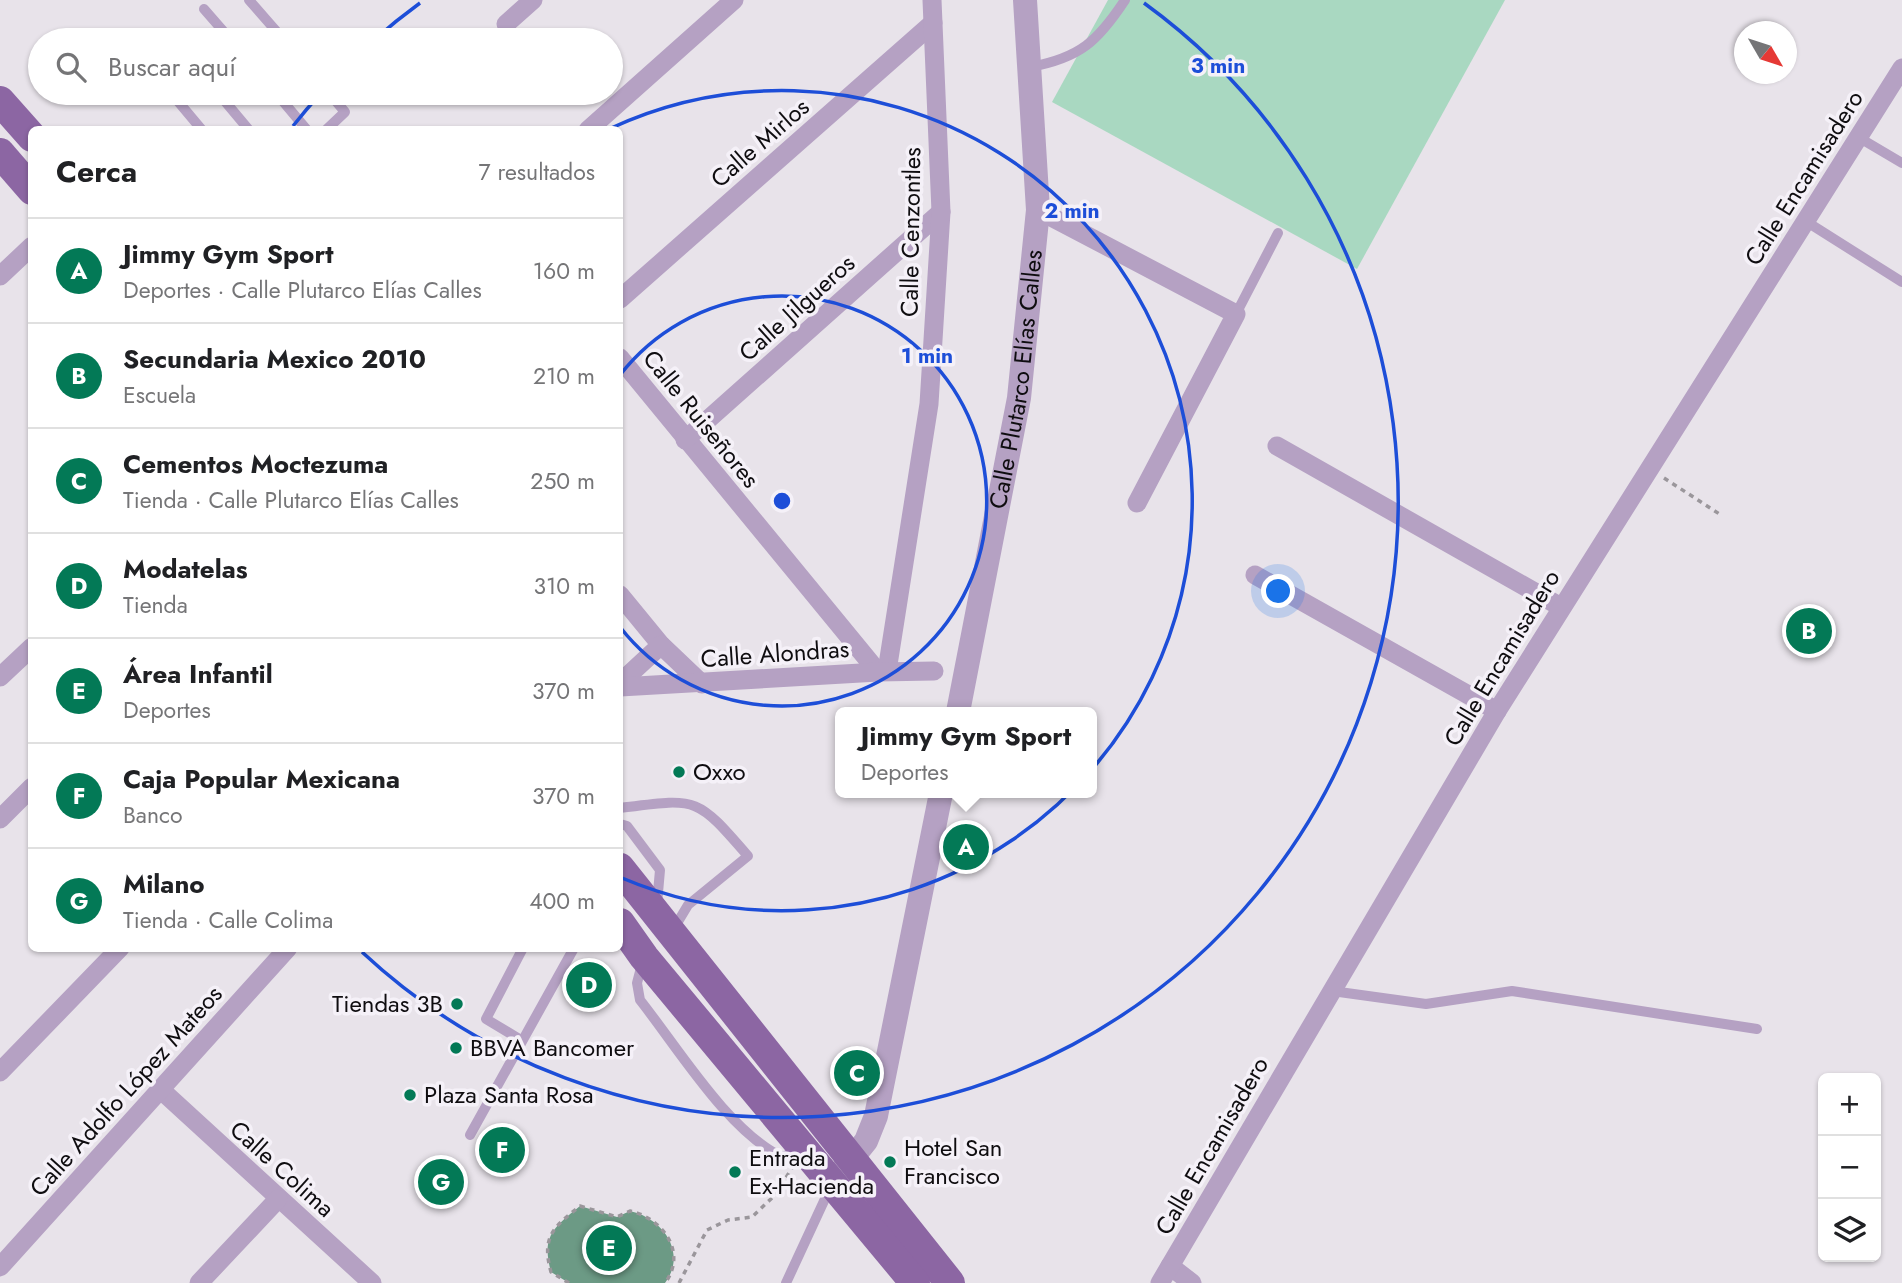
<!DOCTYPE html>
<html lang="es">
<head>
<meta charset="utf-8">
<style>
	body { margin:0; font-family:Jost,sans-serif; background:#f2f2f2; color:#202124 }
	.controls { position:absolute; right:21px; bottom:21px; display:grid; overflow:hidden; border-radius:10px; box-shadow:0 2px 5px #0004 }
	.controls button { width:63px; height:63px; display:grid; place-items:center; padding:0; border:0; border-bottom:2px solid #e0e0e0; background:#fff; color:#202124; font:35px sans-serif }
	.compass { position:absolute; left:1734px; top:21px; width:63px; height:63px; border-radius:50%; background:#fff; box-shadow:0 2px 5px #0004; rotate:129deg }
	.you { position:absolute; left:1279px; top:592px; width:24px; height:24px; margin:-18px; border:5px solid #fff; border-radius:50%; background:#1a73e8; box-shadow:0 0 0 10px #1a73e833 }
	.badge { display:grid; place-items:center; width:46px; height:46px; border-radius:50%; background:#037956; color:#fff; font-size:23px; font-weight:700 }
	.pin { position:absolute; translate:-50% -50%; border:4px solid #fff; box-shadow:0 2px 7px #0006 }
	.popup { position:absolute; left:835px; top:707px; width:262px; height:91px; box-sizing:border-box; display:grid; place-content:center; border-radius:10px; background:#fff; filter:drop-shadow(0 2px 5px #0005); font-size:23px; white-space:nowrap; color:#757577 }
	.popup b { font-size:26px; color:#202124 }
	.popup::after { content:''; position:absolute; left:50%; top:100%; margin-left:-14px; border:14px solid transparent; border-top-color:#fff }
	.list { margin:0; padding:0; list-style:none }
	h2 { display:flex; justify-content:space-between; align-items:center; height:91px; margin:0; padding:0 28px; font-size:30px }
	h2 small { font-size:23px; font-weight:400; color:#757577 }
	.list li { display:grid; grid-template-columns:46px 1fr auto; gap:21px; align-items:center; box-sizing:border-box; height:105px; padding:0 28px; border-top:2px solid #e0e0e0 }
	.list b { display:block; font-size:26px; white-space:nowrap }
	.list p { margin:0; font-size:23px; white-space:nowrap; color:#757577 }
	.list em { font-size:23px; font-style:normal; color:#757577 }
	.icon { flex:none; width:38px; height:38px; fill:none; stroke:currentColor; stroke-width:2; stroke-linecap:round; stroke-linejoin:round }
	.map { position:relative; flex:none; width:1902px; height:1283px; overflow:hidden }
	.search { position:absolute; background:#fff; box-shadow:0 2px 5px #0004; left:28px; top:28px; width:595px; height:77px; display:flex; align-items:center; gap:18px; box-sizing:border-box; padding:0 24px; border-radius:38px; color:#757577; font-size:26px }
	.panel { position:absolute; background:#fff; box-shadow:0 2px 5px #0004; left:28px; top:126px; width:595px; height:826px; border-radius:10px }
	.map>svg:first-child { display:block }
</style>
</head>
<body>
<div class="map">
<svg width="1902" height="1283" viewBox="0 0 1902 1283">
	<rect width="100%" height="100%" fill="#e8e3ea"/>
	<path fill="#a9d8c1" d="M1108,0H1505L1357,269L1052,102Z"/>
	<path fill="#6c9a85" d="M580,1206L617,1217L630,1211C662,1218 688,1252 665,1283H569L551,1272C541,1236 554,1227 580,1206Z"/>
	<g fill="none" stroke-linecap="round" stroke-linejoin="round">
		<g stroke="#9a969b" stroke-width="3.5" stroke-dasharray="5 5" stroke-linecap="butt">
			<path d="M1664,478L1721,515"/>
			<path d="M569,1283L551,1272C541,1236 554,1227 580,1206L617,1217L630,1211C662,1218 688,1252 665,1283"/>
			<path d="M679,1283L707,1230L728,1220L752,1217L775,1195L792,1168"/>
		</g>
		<g stroke="#b5a1c3" stroke-width="10">
			<path d="M249,0L284,40"/>
			<path d="M204,9L231,40"/>
			<path d="M171,38L173,40"/>
			<path d="M1030,67C1080,58 1098,41 1125,0"/>
			<path d="M171,93L202,130"/>
			<path d="M218,93L249,130"/>
			<path d="M276,93L307,130"/>
			<path d="M326,130L345,112L329,93"/>
			<path d="M1858,137L1902,163"/>
			<path d="M1807,222L1902,282"/>
			<path d="M1236,314L1278,233"/>
			<path d="M620,808C698,798 696,796 748,856L688,905L673,930"/>
			<path d="M620,824L627,826L660,870L657,904"/>
			<path d="M642,964L637,983L640,1000C678,1048 728,1131 782,1157L799,1150"/>
			<path d="M1332,991L1426,1004L1512,991L1757,1029"/>
			<path d="M521,1040L486,1019L523,948"/>
			<path d="M470,1135L574,948"/>
			<path d="M786,1283L830,1188"/>
		</g>
		<g stroke="#b5a1c3" stroke-width="19">
			<path d="M506,24L533,0"/>
			<path d="M588,130L734,0"/>
			<path d="M1038,210L1236,314L1137,503"/>
			<path d="M0,276L32,246"/>
			<path d="M620,299L933,23"/>
			<path d="M620,358L878,672"/>
			<path d="M685,440L941,212"/>
			<path d="M1277,446L1561,607"/>
			<path d="M1255,575L1497,711"/>
			<path d="M620,595L661,645L702,684"/>
			<path d="M887,671L929,404L941,212L932,0"/>
			<path d="M0,677L32,647"/>
			<path d="M620,683L661,645"/>
			<path d="M620,687L878,672L934,671"/>
			<path d="M0,819L32,787"/>
			<path d="M0,1072L120,948"/>
			<path d="M160,1089L372,1283"/>
			<path d="M1170,1266L1192,1283"/>
			<path d="M0,1267L288,948"/>
			<path d="M199,1283L278,1199"/>
			<path d="M1160,1283L1497,711L1902,68"/>
		</g>
		<g stroke="#b5a1c3" stroke-width="24">
			<path id="s1" d="M958,712L1019,398L1038,210L1025,0"/>
			<path d="M833,1182L866,1141L876,1116L941,793"/>
		</g>
		<g stroke="#8c66a3" stroke-width="30">
			<path d="M0,101L32,137"/>
			<path d="M0,153L32,190"/>
			<path d="M620,868L950,1283"/>
			<path d="M620,923L644,957L915,1283"/>
		</g>
	</g>
	<g fill="none" stroke="#1d4ed8" stroke-width="3.5">
		<path d="M620 375A205 205 0 1 1 620 627"/>
		<path d="M609 129A410 410 0 1 1 622 878"/>
		<path d="M293 126A616 616 0 0 1 321 93M374 40A616 616 0 0 1 420 3M1144 3A616 616 0 1 1 362 952"/>
	</g>
	<g fill="#037956" stroke="#f5f1f8" stroke-width="2.5">
		<circle cx="679" cy="772" r="7"/>
		<circle cx="457" cy="1004" r="7"/>
		<circle cx="456" cy="1048" r="7"/>
		<circle cx="410" cy="1095" r="7"/>
		<circle cx="890" cy="1162" r="7"/>
		<circle cx="735" cy="1172" r="7"/>
	</g>
	<g text-anchor="middle" stroke-width="7" stroke-linejoin="round" paint-order="stroke">
		<g font-size="24" fill="#0f0d10" stroke="#f5f1f8">
			<text transform="translate(760 143) rotate(-41)" y="8">Calle Mirlos</text>
			<text transform="translate(1804 178) rotate(-58)" y="8">Calle Encamisadero</text>
			<text transform="translate(911 232) rotate(-89)" y="8">Calle Cenzontles</text>
			<text transform="translate(797 308) rotate(-42)" y="8">Calle Jilgueros</text>
			<text dy="8" stroke="none"><textPath href="#s1" startOffset="338">Calle Plutarco Elías Calles</textPath></text>
			<text transform="translate(701 419) rotate(51)" y="8">Calle Ruiseñores</text>
			<text transform="translate(775 654) rotate(-4)" y="8">Calle Alondras</text>
			<text transform="translate(1502 658) rotate(-59)" y="8">Calle Encamisadero</text>
			<text transform="translate(126 1091) rotate(-48)" y="8">Calle Adolfo López Mateos</text>
			<text transform="translate(1212 1146) rotate(-60)" y="8">Calle Encamisadero</text>
			<text transform="translate(282 1169) rotate(42)" y="8">Calle Colima</text>
		</g>
		<g font-size="24" fill="#0f0d10" stroke="#f5f1f8" text-anchor="start">
			<text x="693" y="780">Oxxo</text>
			<text x="443" y="1012" text-anchor="end">Tiendas 3B</text>
			<text x="470" y="1056">BBVA Bancomer</text>
			<text x="424" y="1103">Plaza Santa Rosa</text>
			<text x="904" y="1156">Hotel San<tspan x="904" dy="28">Francisco</tspan></text>
			<text x="749" y="1166">Entrada<tspan x="749" dy="28">Ex-Hacienda</tspan></text>
		</g>
	</g>
	<circle cx="782" cy="501" r="10" fill="#1d4ed8" stroke="#f5f1f8" stroke-width="3.5"/>
	<g font-size="21" text-anchor="middle" font-weight="bold" fill="#1d4ed8" stroke="#f5f1f8" stroke-width="7" stroke-linejoin="round" paint-order="stroke">
		<text x="1218" y="73">3 min</text>
		<text x="1072" y="218">2 min</text>
		<text x="927" y="363">1 min</text>
	</g>
</svg>
<div class="controls">
<button>+</button>
<button>−</button>
<button><svg class="icon" aria-label="layers" viewBox="0 0 24 24"><path d="M12 4l9 5-9 5-9-5zM3 14l9 5 9-5"/></svg></button>
</div>
<svg class="compass" viewBox="-18 -18 36 36"><path d="M0-13l5 13h-10z" fill="#e53935"/><path d="M0 13l5-13h-10z" fill="#757577"/></svg>
<div class="you"></div>
<div class="pin badge" style="left:966px;top:847px">A</div>
<div class="popup"><b>Jimmy Gym Sport</b>Deportes</div>
<div class="pin badge" style="left:1809px;top:631px">B</div>
<div class="pin badge" style="left:857px;top:1073px">C</div>
<div class="pin badge" style="left:589px;top:985px">D</div>
<div class="pin badge" style="left:609px;top:1248px">E</div>
<div class="pin badge" style="left:502px;top:1150px">F</div>
<div class="pin badge" style="left:441px;top:1182px">G</div>
<div class="search"><svg class="icon" aria-label="search" viewBox="0 0 24 24"><circle cx="10" cy="10" r="6"/><path d="M15 15l6 6"/></svg>Buscar aquí</div>
<section class="panel">
<h2>Cerca<small>7 resultados</small></h2>
<ul class="list">
<li><span class="badge">A</span><div><b>Jimmy Gym Sport</b><p>Deportes · Calle Plutarco Elías Calles</p></div><em>160 m</em></li>
<li><span class="badge">B</span><div><b>Secundaria Mexico 2010</b><p>Escuela</p></div><em>210 m</em></li>
<li><span class="badge">C</span><div><b>Cementos Moctezuma</b><p>Tienda · Calle Plutarco Elías Calles</p></div><em>250 m</em></li>
<li><span class="badge">D</span><div><b>Modatelas</b><p>Tienda</p></div><em>310 m</em></li>
<li><span class="badge">E</span><div><b>Área Infantil</b><p>Deportes</p></div><em>370 m</em></li>
<li><span class="badge">F</span><div><b>Caja Popular Mexicana</b><p>Banco</p></div><em>370 m</em></li>
<li><span class="badge">G</span><div><b>Milano</b><p>Tienda · Calle Colima</p></div><em>400 m</em></li>
</ul>
</section>
</div>
</body>
</html>
